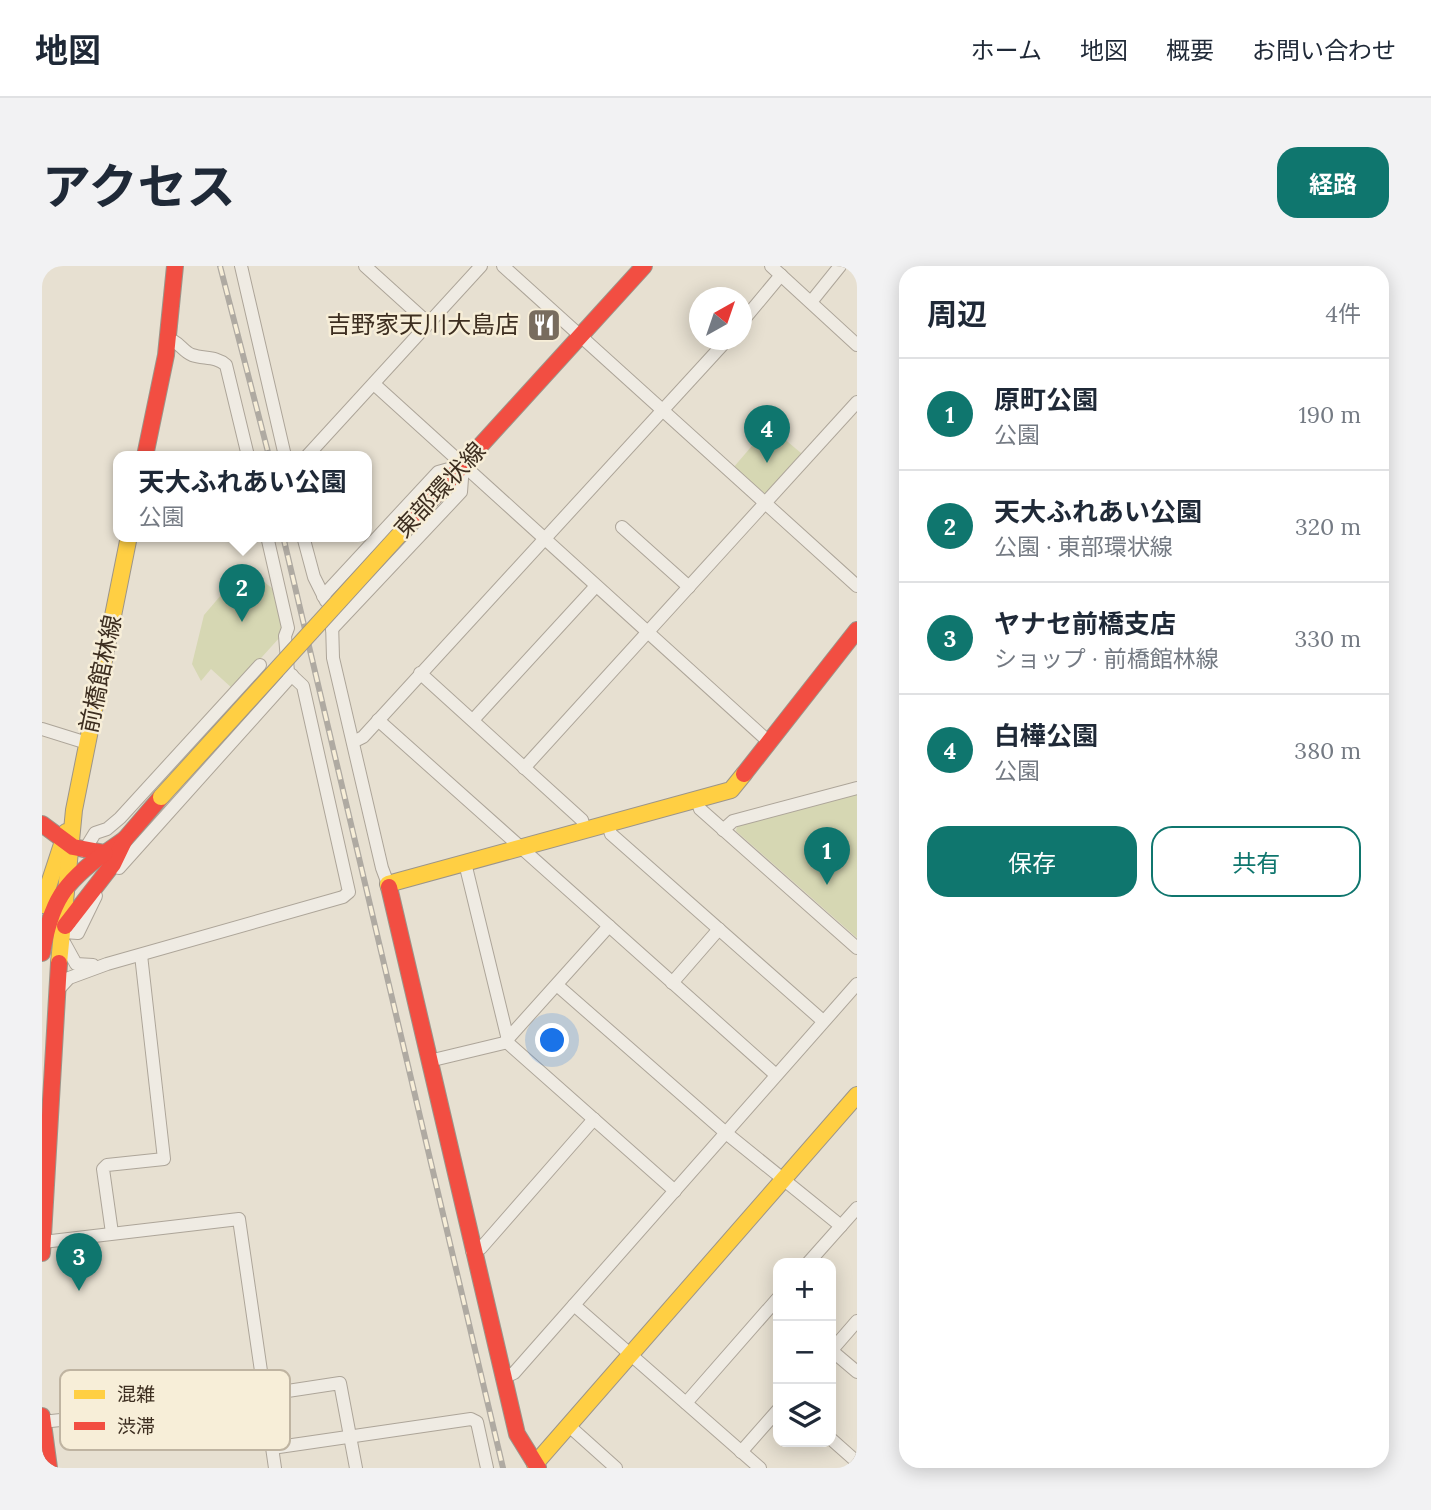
<!DOCTYPE html>
<html lang="ja">
<head>
<meta charset="utf-8">
<style>
	body { margin:0; font-family:Lora,"Noto Sans JP",serif; background:#f2f2f3; color:#1f2937 }
	.controls { position:absolute; right:21px; bottom:21px; display:grid; overflow:hidden; border-radius:14px; box-shadow:0 4px 18px #0003 }
	.controls button { width:63px; height:63px; display:grid; place-items:center; padding:0; border:0; border-bottom:2px solid #e0e1e3; background:#fff; color:#1f2937; font:35px sans-serif }
	.compass { position:absolute; left:647px; top:21px; width:63px; height:63px; border-radius:50%; background:#fff; box-shadow:0 4px 18px #0003; rotate:40deg }
	.you { position:absolute; left:511px; top:775px; width:24px; height:24px; margin:-18px; border:5px solid #fff; border-radius:50%; background:#1a73e8; box-shadow:0 0 0 10px #1a73e833 }
	.badge { display:grid; place-items:center; width:46px; height:46px; border-radius:50%; background:#0f766e; color:#fff; font-size:23px; font-weight:700 }
	.pin { position:absolute; translate:-50% -58px; filter:drop-shadow(0 2px 4px #0008) }
	.pin::after { content:''; position:absolute; top:37px; width:24px; height:21px; background:inherit; clip-path:polygon(0 0,100% 0,50% 100%) }
	.popup { position:absolute; left:71px; top:185px; width:259px; height:91px; box-sizing:border-box; display:grid; place-content:center; border-radius:14px; background:#fff; filter:drop-shadow(0 2px 5px #0005); font-size:23px; white-space:nowrap; color:#747a83 }
	.popup b { font-size:26px; color:#1f2937 }
	.popup::after { content:''; position:absolute; left:50%; top:100%; margin-left:-14px; border:14px solid transparent; border-top-color:#fff }
	.list { margin:0; padding:0; list-style:none }
	h2 { display:flex; justify-content:space-between; align-items:center; height:91px; margin:0; padding:0 28px; font-size:30px }
	h2 small { font-size:23px; font-weight:400; color:#747a83 }
	.list li { display:grid; grid-template-columns:46px 1fr auto; gap:21px; align-items:center; box-sizing:border-box; height:112px; padding:0 28px; border-top:2px solid #e0e1e3 }
	.list b { display:block; font-size:26px; white-space:nowrap }
	.list p { margin:0; font-size:23px; white-space:nowrap; color:#747a83 }
	.list em { font-size:23px; font-style:normal; color:#747a83 }
	.actions { display:flex; gap:14px; padding:21px 28px }
	.actions a { flex:1; padding:16px 0; border:2px solid #0f766e; border-radius:21px; text-align:center; font-size:24px; color:#0f766e }
	.actions .main { background:#0f766e; color:#fff }
	.icon { flex:none; width:38px; height:38px; fill:none; stroke:currentColor; stroke-width:2; stroke-linecap:round; stroke-linejoin:round }
	.map { position:relative; flex:none; width:815px; height:1202px; overflow:hidden; border-radius:21px }
	header { display:flex; align-items:center; gap:42px; box-sizing:border-box; height:98px; padding:0 35px; background:#fff; border-bottom:2px solid #e0e1e3 }
	header strong { font-size:33px }
	nav { display:flex; gap:38px; margin-inline-start:auto; font-size:24px }
	.intro { display:flex; align-items:center; justify-content:space-between; box-sizing:border-box; height:168px; padding:0 42px }
	h1 { margin:0; font-size:49px }
	.button { padding:18px 32px; border-radius:21px; background:#0f766e; color:#fff; font-size:24px; font-weight:700 }
	main { display:flex; gap:42px; padding:0 42px }
	aside { flex:1; background:#fff; border-radius:21px; box-shadow:0 4px 18px #0003 }
	.map>svg:first-child { display:block }
</style>
</head>
<body>
<header>
<strong>地図</strong>
<nav><a>ホーム</a><a>地図</a><a>概要</a><a>お問い合わせ</a></nav>
</header>
<div class="intro"><h1>アクセス</h1><a class="button">経路</a></div>
<main>
<div class="map">
<svg width="815" height="1202" viewBox="0 0 815 1202">
	<rect width="100%" height="100%" fill="#e7e0d1"/>
	<g fill="#d6d7b3">
		<path d="M727,160L759,187L758,192L725,229L691,202Z"/>
		<path d="M203,301L231,323L240,363L239,370L191,423L169,403L159,415L150,398L162,349Z"/>
		<path d="M815,527V672L694,565L695,560Z"/>
	</g>
	<g fill="none" stroke-linecap="round" stroke-linejoin="round">
		<g stroke="#ada599" stroke-width="14">
			<g id="street">
				<path d="M199,0L243,190"/>
				<path d="M323,0L386,57"/>
				<path d="M461,0L815,320"/>
				<path d="M729,0L815,79"/>
				<path d="M769,36L798,0"/>
				<path d="M699,57L739,9"/>
				<path d="M126,73C137,75 140,85 150,89C162,93 174,90 184,99L206,190"/>
				<path d="M332,118L727,476"/>
				<path d="M265,190L439,0"/>
				<path d="M580,261L647,321"/>
				<path d="M261,270L272,311L284,335"/>
				<path d="M281,330L396,206L421,199L419,226L290,363"/>
				<path d="M290,356L291,392L340,602L346,618"/>
				<path d="M378,407L540,554L543,564"/>
				<path d="M336,454L734,809"/>
				<path d="M431,454L554,320"/>
				<path d="M0,463L45,477"/>
				<path d="M311,476L321,471L685,74"/>
				<path d="M482,502L815,136"/>
				<path d="M655,534L658,543L815,682"/>
				<path d="M566,559L569,568L781,755"/>
				<path d="M681,564L691,555L815,522"/>
				<path d="M42,585L53,567L65,563L78,552L218,399"/>
				<path d="M423,597L467,778L633,925"/>
				<path d="M77,602L250,409"/>
				<path d="M22,666L36,667L54,630"/>
				<path d="M23,678L34,698L51,699"/>
				<path d="M630,717L677,663"/>
				<path d="M516,720L684,867L799,960"/>
				<path d="M16,724L27,712L65,698L301,631L307,626L261,420L246,406L243,370L246,362L225,270"/>
				<path d="M387,795L462,777L567,660"/>
				<path d="M70,967L61,903L65,899L122,893L99,689"/>
				<path d="M1,976L197,953L233,1202"/>
				<path d="M430,985L439,982L552,853"/>
				<path d="M766,997L815,942"/>
				<path d="M532,1039L718,1202"/>
				<path d="M789,1084L815,1106"/>
				<path d="M789,1085L815,1055"/>
				<path d="M461,1112L472,1107L815,718"/>
				<path d="M644,1137L736,1032"/>
				<path d="M0,1156L154,1139L298,1117L314,1202"/>
				<path d="M526,1159L574,1202"/>
				<path d="M789,1173L815,1196"/>
				<path d="M230,1182L429,1153L435,1156L445,1202"/>
				<path d="M699,1186L736,1144"/>
			</g>
		</g>
		<g stroke="#9c958a" stroke-width="18">
			<g id="slow">
				<path d="M347,621L346,618L689,524L702,508"/>
				<path d="M0,639L24,566"/>
				<path d="M17,697L32,544L87,270"/>
				<path d="M493,1198L815,829"/>
			</g>
		</g>
		<g stroke="#9c958a" stroke-width="18">
			<g id="jam">
				<path d="M103,190L124,89L133,0"/>
				<path d="M357,269L602,0"/>
				<path d="M702,508L815,364"/>
				<path d="M0,558L31,581L63,587L83,573L119,531"/>
				<path d="M347,621L475,1168L496,1202"/>
				<path d="M23,660L71,598L83,573"/>
				<path d="M0,687C9,636 21,617 63,587"/>
				<path d="M0,987L17,697"/>
				<path d="M0,1150L7,1202"/>
			</g>
		</g>
		<use href="#street" stroke="#efebe3" stroke-width="12"/>
		<use href="#slow" stroke="#ffcf43" stroke-width="16"/>
		<use href="#jam" stroke="#f24e42" stroke-width="16"/>
		<g stroke="#afaaa2" stroke-width="6">
			<g id="rail">
				<path d="M178,0L227,190"/>
				<path d="M241,270L461,1202"/>
			</g>
		</g>
		<use href="#rail" stroke="#f7eed8" stroke-width="3.5" stroke-dasharray="10" stroke-linecap="butt"/>
		<g stroke="#9c958a" stroke-width="18" stroke-linecap="butt">
			<path id="slow-bridge" d="M119,531L357,269"/>
		</g>
		<use href="#slow-bridge" stroke="#ffcf43" stroke-width="16"/>
	</g>
	<defs>
		<g id="restaurant-square" transform="scale(1.75)"><rect x="-9" y="-9" width="18" height="18" rx="4" fill="#786c5e" stroke="#f7eed8"/><path d="M-5-6h1v4h1v-4h1v4h1v-4h1v5L-1.5 .5V6h-2V.5L-5-1ZM5-6V6H3V1.5H1.5Q1.5-4 5-6Z" fill="#fff"/></g>
	</defs>
	<g fill-rule="evenodd">
		<use href="#restaurant-square" x="502" y="59"/>
	</g>
	<g text-anchor="middle" stroke-width="5" stroke-linejoin="round" paint-order="stroke">
		<g font-size="24" fill="#3d2e20" stroke="#f7eed8" text-anchor="end">
			<text x="477" y="67">吉野家天川大島店</text>
		</g>
		<g font-size="24" fill="#3d2e20" stroke="#f7eed8">
			<text transform="translate(398 224) rotate(-47)" y="8">東部環状線</text>
			<text transform="translate(59 408) rotate(-78)" y="8">前橋館林線</text>
		</g>
	</g>
	<rect x="18" y="1104" width="230" height="80" rx="10" fill="#f7eed8" stroke="#bfb4a1" stroke-width="2"/>
	<rect x="32" y="1124" width="31" height="9" fill="#ffcf43"/>
	<rect x="32" y="1156" width="31" height="8" fill="#f24e42"/>
	<g font-size="19" fill="#3d2e20">
		<text x="75" y="1135">混雑</text>
		<text x="75" y="1167">渋滞</text>
	</g>
</svg>
<div class="controls">
<button>+</button>
<button>−</button>
<button><svg class="icon" aria-label="layers" viewBox="0 0 24 24"><path d="M12 4l9 5-9 5-9-5zM3 14l9 5 9-5"/></svg></button>
</div>
<svg class="compass" viewBox="-18 -18 36 36"><path d="M0-13l5 13h-10z" fill="#e53935"/><path d="M0 13l5-13h-10z" fill="#747a83"/></svg>
<div class="you"></div>
<div class="pin badge" style="left:785px;top:619px">1</div>
<div class="pin badge" style="left:200px;top:356px">2</div>
<div class="popup"><b>天大ふれあい公園</b>公園</div>
<div class="pin badge" style="left:37px;top:1025px">3</div>
<div class="pin badge" style="left:725px;top:197px">4</div>
</div>
<aside>
<h2>周辺<small>4件</small></h2>
<ul class="list">
<li><span class="badge">1</span><div><b>原町公園</b><p>公園</p></div><em>190 m</em></li>
<li><span class="badge">2</span><div><b>天大ふれあい公園</b><p>公園 · 東部環状線</p></div><em>320 m</em></li>
<li><span class="badge">3</span><div><b>ヤナセ前橋支店</b><p>ショップ · 前橋館林線</p></div><em>330 m</em></li>
<li><span class="badge">4</span><div><b>白樺公園</b><p>公園</p></div><em>380 m</em></li>
</ul>
<div class="actions"><a class="main">保存</a><a>共有</a></div>
</aside>
</main>
</body>
</html>
